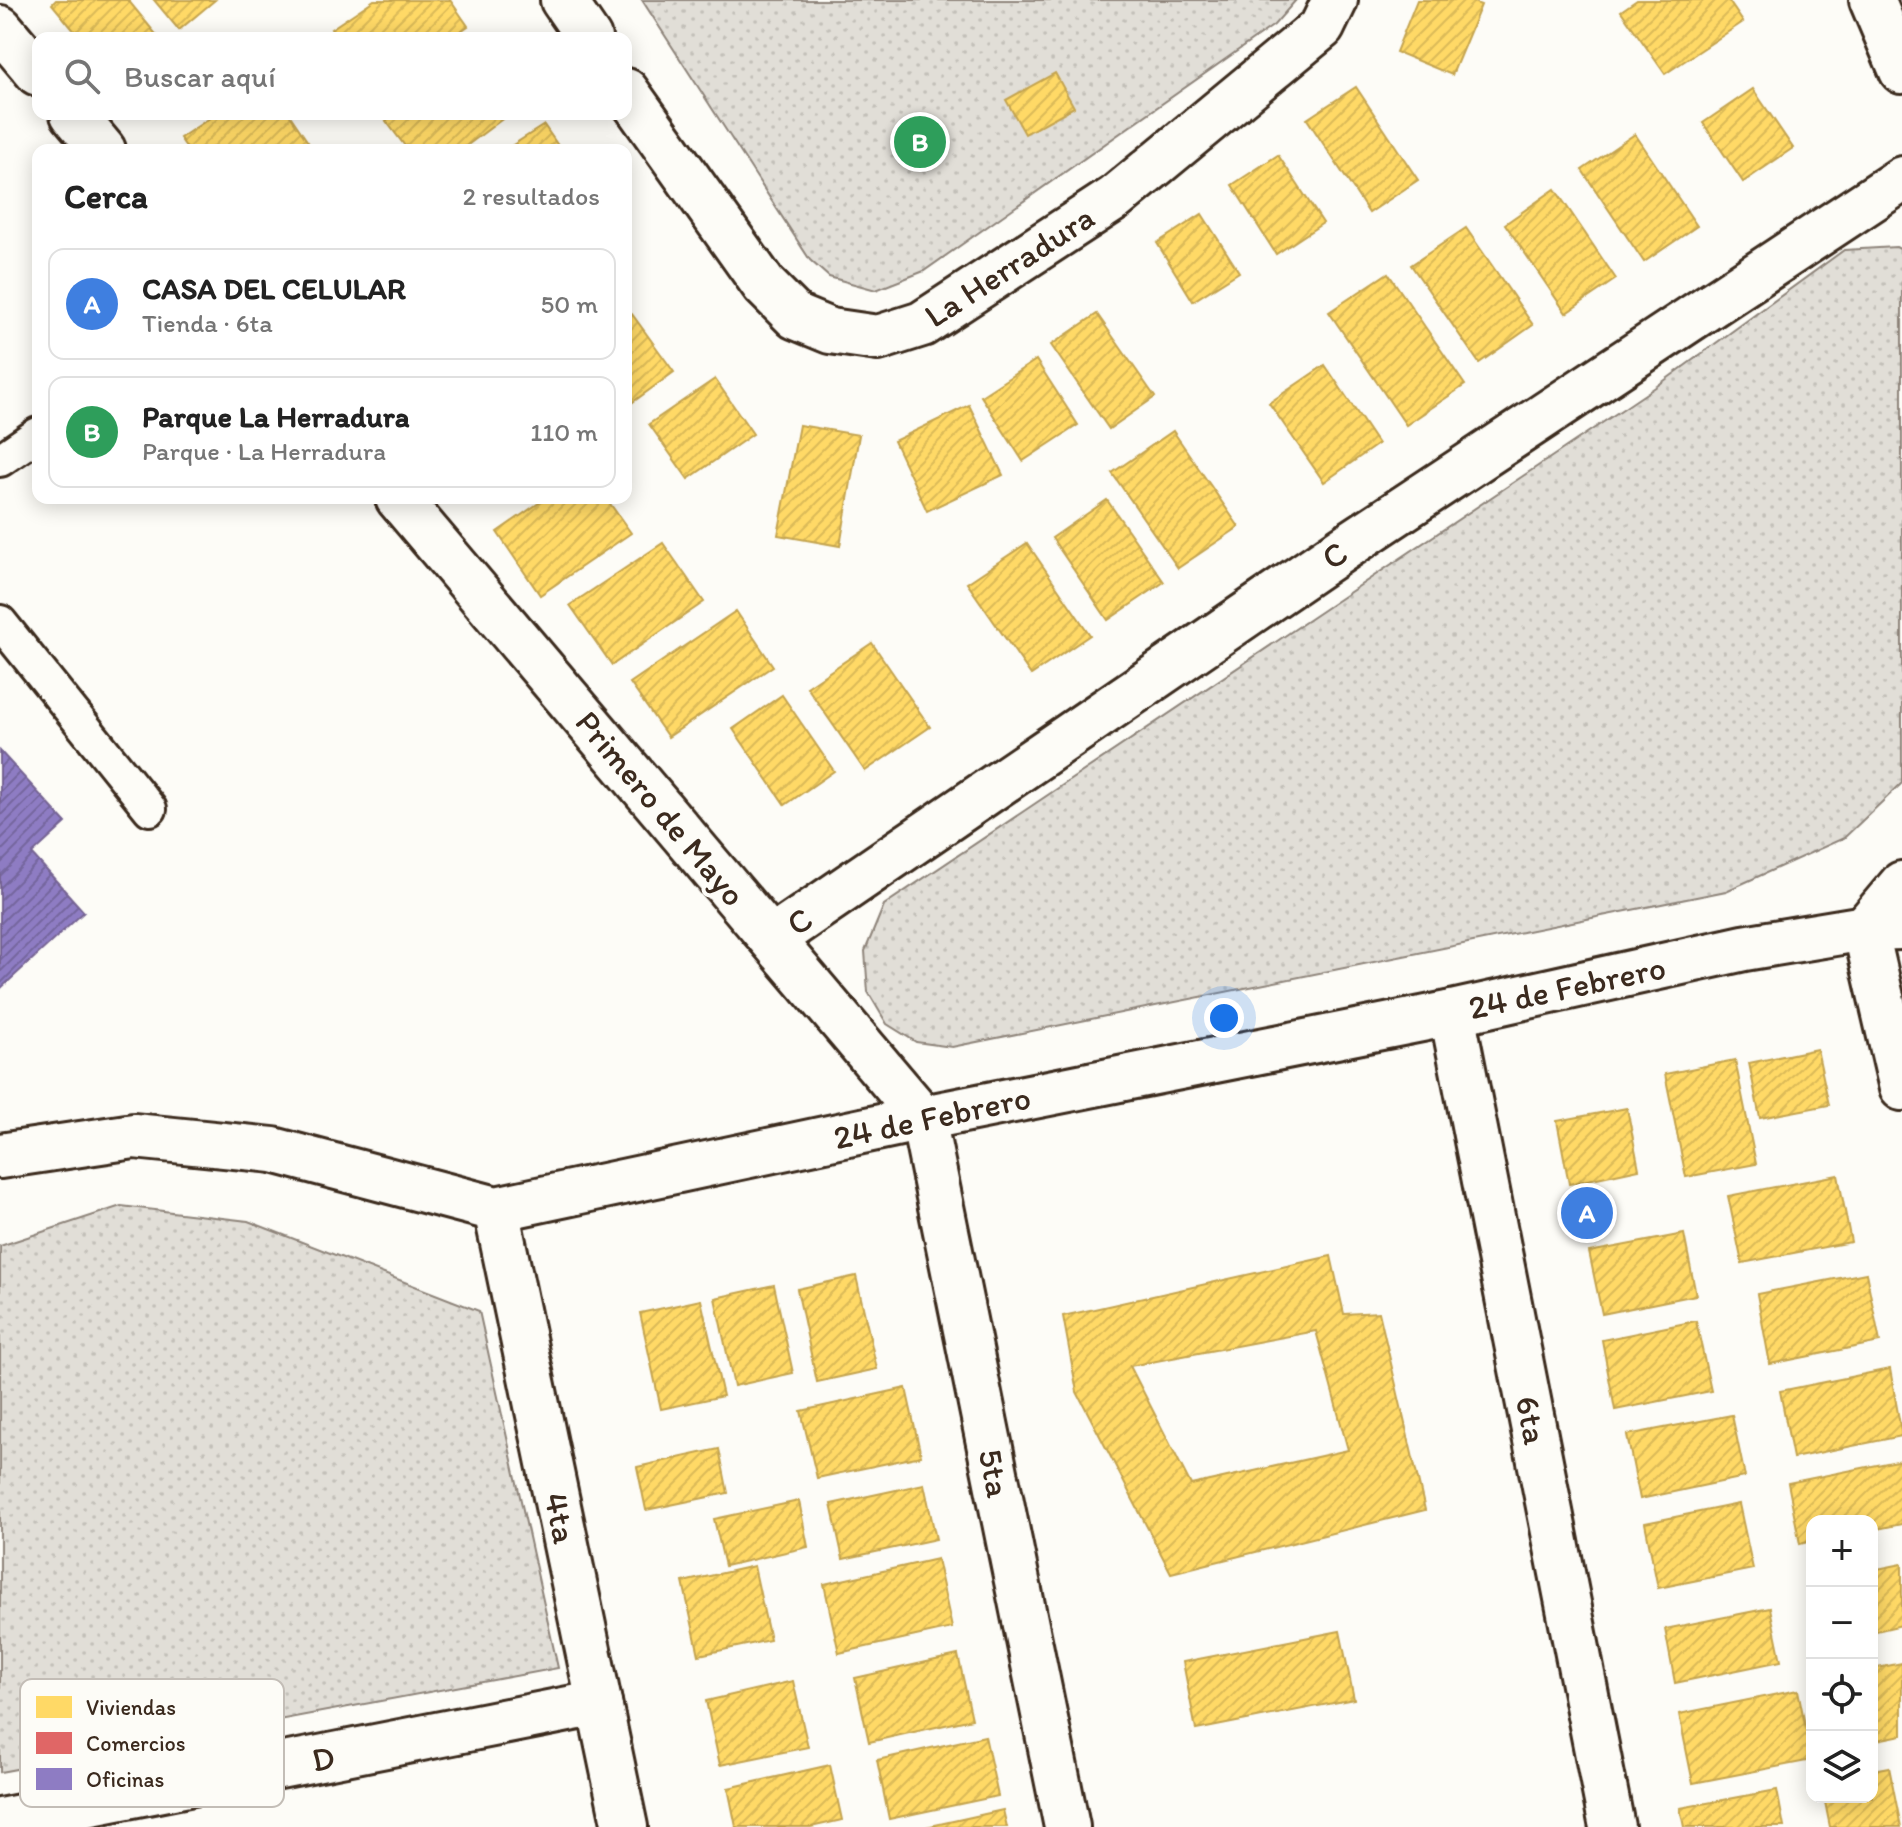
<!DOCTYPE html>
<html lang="es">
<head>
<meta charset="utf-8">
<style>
	body { margin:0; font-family:Itim,sans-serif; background:#f2f2f2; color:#222 }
	.controls { position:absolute; right:24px; bottom:24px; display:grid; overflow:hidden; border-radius:16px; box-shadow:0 4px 20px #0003 }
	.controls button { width:72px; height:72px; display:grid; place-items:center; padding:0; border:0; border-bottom:2px solid #e0e0e0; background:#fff; color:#222; font:40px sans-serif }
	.you { position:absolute; left:1224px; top:1018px; width:28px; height:28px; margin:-20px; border:6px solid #fff; border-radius:50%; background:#1a73e8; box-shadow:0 0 0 12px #1a73e833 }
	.badge { display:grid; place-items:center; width:52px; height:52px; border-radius:50%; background:#b45309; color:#fff; font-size:26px; font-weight:700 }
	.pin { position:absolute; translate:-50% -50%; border:4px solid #fff; box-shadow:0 2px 8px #0006 }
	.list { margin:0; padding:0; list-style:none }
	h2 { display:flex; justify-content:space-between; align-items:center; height:104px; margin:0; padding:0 32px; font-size:34px }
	h2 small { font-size:26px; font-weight:400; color:#767676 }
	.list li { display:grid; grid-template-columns:52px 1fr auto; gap:24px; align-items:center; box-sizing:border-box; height:112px; margin:0 16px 16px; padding:0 16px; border:2px solid #e0e0e0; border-radius:16px }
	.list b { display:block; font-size:30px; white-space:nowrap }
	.list p { margin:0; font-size:26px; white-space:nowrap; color:#767676 }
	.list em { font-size:26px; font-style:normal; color:#767676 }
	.icon { flex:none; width:44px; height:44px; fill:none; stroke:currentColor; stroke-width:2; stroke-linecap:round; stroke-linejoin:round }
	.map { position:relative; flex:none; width:1902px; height:1827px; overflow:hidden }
	.search { position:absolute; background:#fff; box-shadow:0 4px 20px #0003; left:32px; top:32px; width:600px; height:88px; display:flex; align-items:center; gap:20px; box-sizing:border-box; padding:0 28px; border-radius:16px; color:#767676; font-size:30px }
	.panel { position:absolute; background:#fff; box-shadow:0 4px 20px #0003; left:32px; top:144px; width:600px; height:360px; border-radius:16px }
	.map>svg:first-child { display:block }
</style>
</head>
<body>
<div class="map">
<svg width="1902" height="1827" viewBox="0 0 1902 1827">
	<defs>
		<pattern id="green-dots" width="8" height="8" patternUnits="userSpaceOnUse" patternTransform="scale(2)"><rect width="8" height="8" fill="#e1ded7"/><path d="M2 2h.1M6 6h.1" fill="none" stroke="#c2bfb8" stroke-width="1.8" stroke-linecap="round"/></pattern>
		<pattern id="homes-hatch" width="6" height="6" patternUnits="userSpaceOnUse" patternTransform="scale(2)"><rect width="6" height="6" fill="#ffd966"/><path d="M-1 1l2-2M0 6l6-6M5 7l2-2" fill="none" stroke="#dbba58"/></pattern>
		<pattern id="shops-hatch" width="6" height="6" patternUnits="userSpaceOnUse" patternTransform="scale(2)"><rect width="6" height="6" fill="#e06666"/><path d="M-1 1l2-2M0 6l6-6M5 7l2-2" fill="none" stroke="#b75453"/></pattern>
		<pattern id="offices-hatch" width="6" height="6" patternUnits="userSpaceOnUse" patternTransform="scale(2)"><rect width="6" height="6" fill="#8e7cc3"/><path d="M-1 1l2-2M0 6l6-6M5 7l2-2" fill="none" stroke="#75669e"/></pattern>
	</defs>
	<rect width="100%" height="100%" fill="#fdfcf7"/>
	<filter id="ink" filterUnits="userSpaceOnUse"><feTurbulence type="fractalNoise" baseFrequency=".0125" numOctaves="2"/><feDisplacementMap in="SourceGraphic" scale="16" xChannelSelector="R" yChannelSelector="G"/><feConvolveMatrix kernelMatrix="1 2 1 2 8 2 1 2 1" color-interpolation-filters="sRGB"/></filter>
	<g filter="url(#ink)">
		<g fill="url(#green-dots)" stroke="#8e847a" stroke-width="2">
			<path d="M642,0H1296L1274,25L924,271L876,290L829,277L810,260Z"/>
			<path d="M1896,247L1902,250V783L1844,838L1726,891L952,1047L916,1042L887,1024L868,992L865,951L884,905L1657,386L1844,250Z"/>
			<path d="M121,1206L248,1221L479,1311L558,1668L0,1772V1246Z"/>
		</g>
		<g fill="url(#homes-hatch)" stroke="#c4a450" stroke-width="2" fill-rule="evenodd">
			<path d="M56,0H128L159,38H80L52,4Z"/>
			<path d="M154,0H215L179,30Z"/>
			<path d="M374,0H450L468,26L451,38H337L331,29Z"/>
			<path d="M1417,0H1468L1481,5L1452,75L1396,52Z"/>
			<path d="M1637,0H1728L1743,22L1665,74L1621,11Z"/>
			<path d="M1055,73L1074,107L1025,134L1006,100Z"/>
			<path d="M1356,87L1418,180L1369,213L1307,119Z"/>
			<path d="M1753,89L1793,148L1743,182L1703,123Z"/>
			<path d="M216,114H289L310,145L304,150H188L180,138Z"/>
			<path d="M396,114H509L461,150H408L386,121Z"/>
			<path d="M544,125L561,150H505Z"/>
			<path d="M1635,134L1697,226L1644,262L1582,170Z"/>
			<path d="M1278,155L1323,223L1276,254L1232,185Z"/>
			<path d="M1555,189L1616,279L1566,313L1505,224Z"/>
			<path d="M1202,214L1239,272L1193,301L1157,243Z"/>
			<path d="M1466,228L1533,325L1479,363L1411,265Z"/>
			<path d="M1388,273L1465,385L1406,425L1329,312Z"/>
			<path d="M632,314L674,372L626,407V318Z"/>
			<path d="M1097,314L1155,397L1109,429L1051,345Z"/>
			<path d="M1036,360L1078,425L1023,461L981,396Z"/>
			<path d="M1325,365L1378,444L1324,482L1269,403Z"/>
			<path d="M715,379L753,434L688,479L649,424Z"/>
			<path d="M969,405L1003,475L927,511L894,441Z"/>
			<path d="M799,425L859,435L840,546L778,535Z"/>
			<path d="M1173,431L1239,527L1178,568L1112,473Z"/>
			<path d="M546,498H606L631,533L540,595L497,532Z"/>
			<path d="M1107,500L1164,582L1108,620L1052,538Z"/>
			<path d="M663,543L704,602L612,665L570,605Z"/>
			<path d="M1027,543L1090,635L1031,675L967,583Z"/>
			<path d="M736,611L773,666L668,737L630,683Z"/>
			<path d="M872,643L930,727L865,771L807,687Z"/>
			<path d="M782,695L834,771L785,805L733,729Z"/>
			<path d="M1817,1049L1829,1105L1760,1118L1749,1063Z"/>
			<path d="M1735,1060L1756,1164L1686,1177L1665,1074Z"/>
			<path d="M1627,1108L1639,1169L1569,1184L1557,1121Z"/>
			<path d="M1838,1175L1851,1242L1742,1263L1728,1196Z"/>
			<path d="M1684,1234L1696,1295L1602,1314L1589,1252Z"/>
			<path d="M1331,1256L1344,1314L1379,1312L1425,1510L1171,1573L1077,1392L1063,1316ZM1316,1331L1348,1450L1191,1485L1130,1366Z"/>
			<path d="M1866,1273L1880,1342L1770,1364L1757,1294Z"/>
			<path d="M856,1276L877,1369L817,1382L797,1289Z"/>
			<path d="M774,1285L793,1373L734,1386L715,1298Z"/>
			<path d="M701,1300L723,1396L661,1409L640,1313Z"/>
			<path d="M1696,1321L1711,1391L1615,1410L1602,1340Z"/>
			<path d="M1890,1369L1902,1436L1793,1458L1780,1391Z"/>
			<path d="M906,1388L921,1456L817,1478L801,1411Z"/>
			<path d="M1732,1415L1745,1477L1640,1499L1627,1435Z"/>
			<path d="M719,1449L728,1493L646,1510L637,1467Z"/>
			<path d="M1902,1460V1524L1872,1530V1521H1812V1541L1800,1544L1788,1483Z"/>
			<path d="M924,1484L936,1539L843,1559L831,1504Z"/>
			<path d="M799,1501L808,1547L725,1566L714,1519Z"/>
			<path d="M1739,1504L1753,1569L1658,1588L1645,1523Z"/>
			<path d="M937,1559L952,1628L839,1653L824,1584Z"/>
			<path d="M1902,1564V1625L1872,1632V1570Z"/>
			<path d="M754,1566L770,1640L699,1655L683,1582Z"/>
			<path d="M1770,1608L1781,1661L1675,1683L1665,1629Z"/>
			<path d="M1340,1631L1354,1699L1196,1730L1183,1662Z"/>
			<path d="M958,1655L972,1719L869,1742L855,1678Z"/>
			<path d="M1902,1663V1735L1872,1741V1669Z"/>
			<path d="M793,1681L808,1747L720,1765L706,1701Z"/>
			<path d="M1798,1690L1812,1760L1693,1783L1679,1714Z"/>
			<path d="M985,1736L998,1796L889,1819L877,1760Z"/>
			<path d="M830,1765L842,1820L811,1827H736L728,1788Z"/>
			<path d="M1889,1767L1901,1827H1830L1824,1797H1872V1770Z"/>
			<path d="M1777,1790L1784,1827H1684L1680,1808Z"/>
			<path d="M1003,1810L1007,1827H926Z"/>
		</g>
		<path fill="url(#shops-hatch)" stroke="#ae5450" stroke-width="2" d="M1604,1199L1609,1217L1569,1227L1565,1209Z"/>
		<path fill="url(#offices-hatch)" stroke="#756392" stroke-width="2" d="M0,751L66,823L32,854L84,912L0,989Z"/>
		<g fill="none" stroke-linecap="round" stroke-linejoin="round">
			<g stroke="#3b2a1e" stroke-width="38">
				<g id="service">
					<path d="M0,460L38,434"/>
					<path d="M0,622L150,809"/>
				</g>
			</g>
			<g stroke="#3b2a1e" stroke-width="50">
				<g id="minor">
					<path d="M563,0L589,38"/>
					<path d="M0,28L38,73"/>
					<path d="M626,91L764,285L796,317L830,331L878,338L922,324L1115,198L1322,27L1335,0"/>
					<path d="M73,114L103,150"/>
					<path d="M398,498L923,1118L1067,1827"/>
					<path d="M1865,928L1902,1088"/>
					<path d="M1865,928L1902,884"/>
					<path d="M772,939L1344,548L1902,179"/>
					<path d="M1452,1013L1612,1827"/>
					<path d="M0,1156L134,1136L273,1150L496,1209L923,1118L1452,1013L1744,948L1865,928L1902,927"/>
					<path d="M496,1209L625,1827"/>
					<path d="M0,1821L599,1703"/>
				</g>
			</g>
			<g stroke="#3b2a1e" stroke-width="50">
				<path id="primary" d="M1872,0L1902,71"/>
			</g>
			<use href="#service" stroke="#fdfcf7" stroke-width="32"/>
			<use href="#minor" stroke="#fdfcf7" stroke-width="44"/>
			<use href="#primary" stroke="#fdfcf7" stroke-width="44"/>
		</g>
	</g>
	<g text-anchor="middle" stroke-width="8" stroke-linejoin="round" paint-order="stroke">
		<g font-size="34" fill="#3b2a1e" stroke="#fdfcf7">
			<text transform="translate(1009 266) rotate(-33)" y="12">La Herradura</text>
			<text transform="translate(1334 555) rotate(-34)" y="12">C</text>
			<text transform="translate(661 808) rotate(50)" y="12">Primero de Mayo</text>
			<text transform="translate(799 921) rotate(-34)" y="12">C</text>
			<text transform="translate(1567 987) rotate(-12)" y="12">24 de Febrero</text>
			<text transform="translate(932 1117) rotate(-12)" y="12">24 de Febrero</text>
			<text transform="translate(1532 1420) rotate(79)" y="12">6ta</text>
			<text transform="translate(995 1473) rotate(79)" y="12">5ta</text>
			<text transform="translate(561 1518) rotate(78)" y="12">4ta</text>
			<text transform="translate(323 1758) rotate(-11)" y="12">D</text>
		</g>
	</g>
	<rect x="20" y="1679" width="264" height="128" rx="12" fill="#fdfcf7" stroke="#c3bdb6" stroke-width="2"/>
	<rect x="36" y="1696" width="36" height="22" fill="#ffd966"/>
	<rect x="36" y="1732" width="36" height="22" fill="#e06666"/>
	<rect x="36" y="1768" width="36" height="22" fill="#8e7cc3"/>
	<g font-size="22" fill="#3b2a1e">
		<text x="86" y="1715">Viviendas</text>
		<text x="86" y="1751">Comercios</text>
		<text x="86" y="1787">Oficinas</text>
	</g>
</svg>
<div class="controls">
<button>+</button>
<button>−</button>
<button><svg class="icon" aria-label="locate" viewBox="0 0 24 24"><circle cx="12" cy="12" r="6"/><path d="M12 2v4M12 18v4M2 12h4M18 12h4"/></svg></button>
<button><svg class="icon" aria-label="layers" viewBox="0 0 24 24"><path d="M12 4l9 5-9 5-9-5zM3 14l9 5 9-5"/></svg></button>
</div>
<div class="you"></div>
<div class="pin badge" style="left:1587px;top:1213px;background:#3f7fe0">A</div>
<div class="pin badge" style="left:920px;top:142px;background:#2e9e5b">B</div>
<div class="search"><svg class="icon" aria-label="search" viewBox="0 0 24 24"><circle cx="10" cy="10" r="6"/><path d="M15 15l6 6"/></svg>Buscar aquí</div>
<section class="panel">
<h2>Cerca<small>2 resultados</small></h2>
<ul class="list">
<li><span class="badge" style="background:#3f7fe0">A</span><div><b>CASA DEL CELULAR</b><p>Tienda · 6ta</p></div><em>50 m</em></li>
<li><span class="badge" style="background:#2e9e5b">B</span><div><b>Parque La Herradura</b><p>Parque · La Herradura</p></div><em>110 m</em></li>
</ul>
</section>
</div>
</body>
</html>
